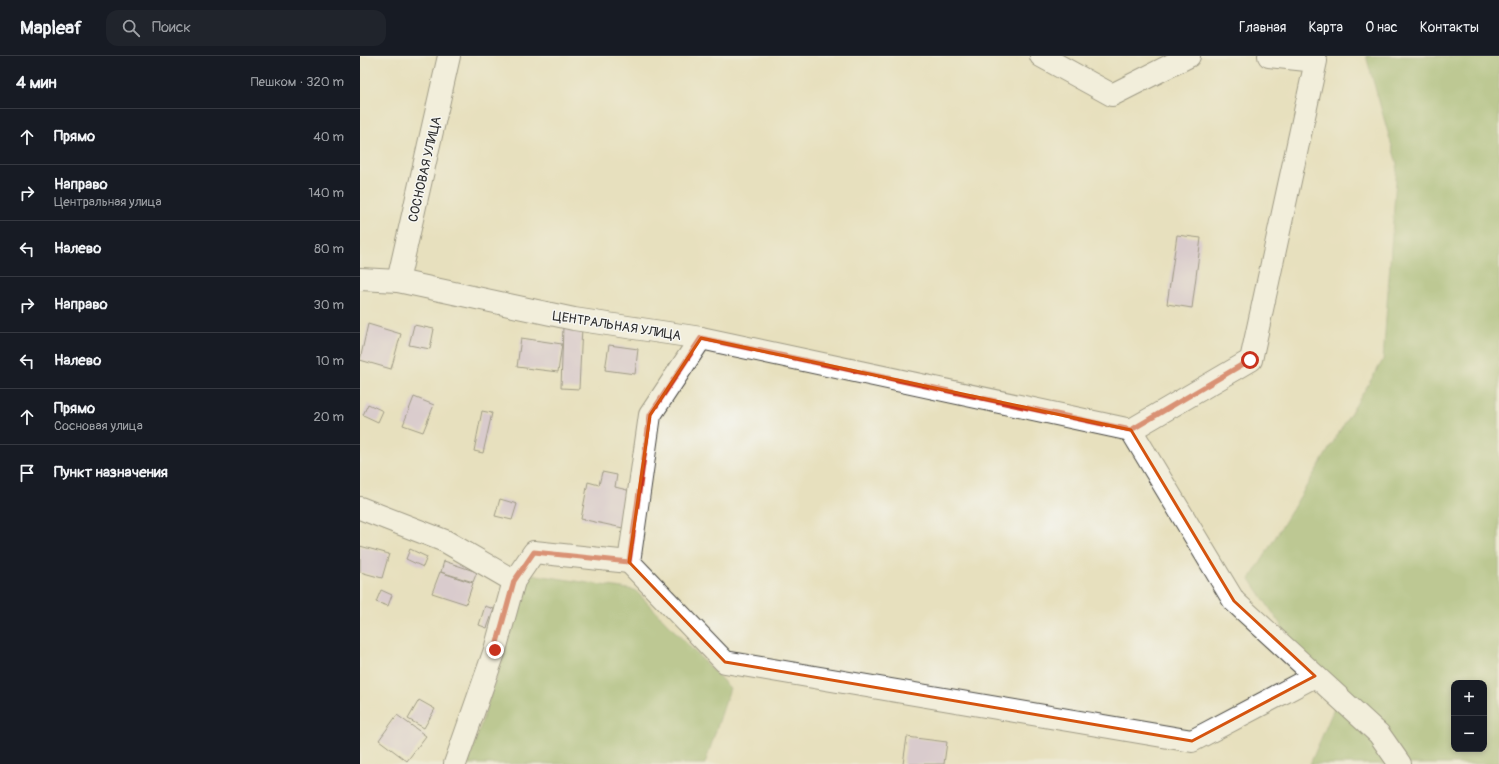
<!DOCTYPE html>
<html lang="ru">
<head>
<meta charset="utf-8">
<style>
	body { margin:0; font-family:Pangolin,sans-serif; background:#20242c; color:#f1f3f6 }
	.controls { position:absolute; right:12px; bottom:12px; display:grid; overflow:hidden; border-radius:8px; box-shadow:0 2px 6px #0003 }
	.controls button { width:36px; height:36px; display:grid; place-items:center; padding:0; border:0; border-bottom:1px solid #363941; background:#171b24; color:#f1f3f6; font:20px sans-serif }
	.stop { position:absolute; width:12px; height:12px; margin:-9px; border:3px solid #c8321e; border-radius:50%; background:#fff }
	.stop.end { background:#c8321e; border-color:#fff; box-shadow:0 1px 4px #0008 }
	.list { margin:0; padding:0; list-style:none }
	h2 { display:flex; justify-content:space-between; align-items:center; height:52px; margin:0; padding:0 16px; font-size:17px }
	h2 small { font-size:13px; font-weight:400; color:#9ea1a6 }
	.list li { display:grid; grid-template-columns:26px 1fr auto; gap:12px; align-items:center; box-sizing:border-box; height:56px; padding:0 16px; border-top:1px solid #363941 }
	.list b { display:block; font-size:15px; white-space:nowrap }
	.list p { margin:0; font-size:13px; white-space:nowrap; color:#9ea1a6 }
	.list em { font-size:13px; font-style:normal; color:#9ea1a6 }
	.icon { flex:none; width:22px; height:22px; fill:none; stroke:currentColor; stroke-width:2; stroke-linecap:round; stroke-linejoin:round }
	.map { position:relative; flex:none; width:1139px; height:708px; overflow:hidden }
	header { display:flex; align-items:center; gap:24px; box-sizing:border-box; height:56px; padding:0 20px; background:#171b24; border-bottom:1px solid #363941 }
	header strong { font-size:19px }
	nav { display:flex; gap:22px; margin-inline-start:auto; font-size:14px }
	.search { width:280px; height:36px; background:#20242c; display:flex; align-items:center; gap:10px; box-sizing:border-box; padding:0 14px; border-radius:12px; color:#9ea1a6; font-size:15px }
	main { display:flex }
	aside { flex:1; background:#171b24 }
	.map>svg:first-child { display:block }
</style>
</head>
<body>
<header>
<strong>Mapleaf</strong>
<div class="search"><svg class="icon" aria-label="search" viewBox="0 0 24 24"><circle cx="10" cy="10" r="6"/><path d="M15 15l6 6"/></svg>Поиск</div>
<nav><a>Главная</a><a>Карта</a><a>О нас</a><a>Контакты</a></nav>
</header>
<main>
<aside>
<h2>4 мин<small>Пешком · 320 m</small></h2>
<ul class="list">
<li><svg class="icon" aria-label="ahead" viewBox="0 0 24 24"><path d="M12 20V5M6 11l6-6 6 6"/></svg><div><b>Прямо</b></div><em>40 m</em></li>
<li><svg class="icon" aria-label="right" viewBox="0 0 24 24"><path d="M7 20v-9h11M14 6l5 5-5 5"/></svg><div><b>Направо</b><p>Центральная улица</p></div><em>140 m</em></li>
<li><svg class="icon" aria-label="left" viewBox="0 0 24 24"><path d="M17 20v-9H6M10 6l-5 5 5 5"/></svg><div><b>Налево</b></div><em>80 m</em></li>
<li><svg class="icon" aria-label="right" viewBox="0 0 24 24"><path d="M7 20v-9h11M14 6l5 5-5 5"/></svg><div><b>Направо</b></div><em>30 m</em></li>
<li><svg class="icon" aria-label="left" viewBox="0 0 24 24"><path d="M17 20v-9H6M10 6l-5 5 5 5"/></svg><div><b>Налево</b></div><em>10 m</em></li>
<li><svg class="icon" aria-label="ahead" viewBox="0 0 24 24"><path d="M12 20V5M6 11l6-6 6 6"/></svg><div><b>Прямо</b><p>Сосновая улица</p></div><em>20 m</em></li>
<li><svg class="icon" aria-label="arrive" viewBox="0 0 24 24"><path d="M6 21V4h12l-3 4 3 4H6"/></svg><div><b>Пункт назначения</b></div></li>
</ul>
</aside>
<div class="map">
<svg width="1139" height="708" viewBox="0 0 1139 708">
	<rect width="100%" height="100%" fill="#f6f6f2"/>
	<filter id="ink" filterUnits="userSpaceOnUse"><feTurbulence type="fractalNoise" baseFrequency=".025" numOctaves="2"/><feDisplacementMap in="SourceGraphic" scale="8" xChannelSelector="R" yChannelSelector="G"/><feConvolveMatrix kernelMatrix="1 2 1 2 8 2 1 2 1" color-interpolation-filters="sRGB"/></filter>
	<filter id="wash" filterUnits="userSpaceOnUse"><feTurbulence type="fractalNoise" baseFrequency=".012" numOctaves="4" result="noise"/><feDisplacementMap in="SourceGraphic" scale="16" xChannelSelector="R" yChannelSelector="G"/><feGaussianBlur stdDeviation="0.9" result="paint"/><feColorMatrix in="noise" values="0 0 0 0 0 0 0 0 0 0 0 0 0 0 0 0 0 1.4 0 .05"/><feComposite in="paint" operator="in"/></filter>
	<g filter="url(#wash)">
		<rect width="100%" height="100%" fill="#e7e0be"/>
		<g fill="#89ac60" stroke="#5a6c46" fill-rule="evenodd">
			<path d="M1006,0H1139V708H950L982,634L955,620L890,523L1023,304L1037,108ZM1094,627H1124V693H1094Z"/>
			<path d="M170,518L275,534L370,632L345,708H108Z"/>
		</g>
		<g id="blocks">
			<g fill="#c8b1e0">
				<path d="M817,179L841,182L832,252L807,248Z"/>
				<path d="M8,268L41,278L31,313L0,304Z"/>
				<path d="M54,269L74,273L70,293L49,289Z"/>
				<path d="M203,270L222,271L219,333L201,332Z"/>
				<path d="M161,282L202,288L198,316L157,311Z"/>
				<path d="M249,289L278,293L275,318L245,314Z"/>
				<path d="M54,341L74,349L63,376L43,369Z"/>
				<path d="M8,348L23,355L18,366L3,359Z"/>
				<path d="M122,355L132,357L123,397L114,395Z"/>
				<path d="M242,416L257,419L255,431L271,435L263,472L221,463L228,426L239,429Z"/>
				<path d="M140,443L157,448L152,464L135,460Z"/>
				<path d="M0,490L29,498L22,522L0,516Z"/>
				<path d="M50,493L67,501L63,511L46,503Z"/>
				<path d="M84,505L117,516L113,526L81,516Z"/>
				<path d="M80,516L113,527L106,548L72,537Z"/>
				<path d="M21,534L32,539L28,550L16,546Z"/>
				<path d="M125,550L134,553L127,572L119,569Z"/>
				<path d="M59,644L75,653L64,672L48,663Z"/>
				<path d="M37,659L66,680L47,705L19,684Z"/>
				<path d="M547,681L587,686L584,708H543Z"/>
			</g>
		</g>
	</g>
	<g filter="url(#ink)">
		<use href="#blocks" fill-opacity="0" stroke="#474641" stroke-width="1"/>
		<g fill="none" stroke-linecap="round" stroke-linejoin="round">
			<g stroke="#474641" stroke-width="24">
				<g id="minor">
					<path d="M681,0L752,39L829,0"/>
					<path d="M0,223L38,225L214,263L341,282L771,374"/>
					<path d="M38,225L89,0"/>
					<path d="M341,282L290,359L269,506L365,606L832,685L955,620"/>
					<path d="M771,374L891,304L956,5L909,0"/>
					<path d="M771,374L874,545L1019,678L1040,708"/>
					<path d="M0,452L85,485L154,525"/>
					<path d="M95,708L135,594L154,525L174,496L269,506"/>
				</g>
			</g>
			<use href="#minor" stroke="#fff" stroke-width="22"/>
		</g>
	</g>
	<g fill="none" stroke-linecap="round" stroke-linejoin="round" filter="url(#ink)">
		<path stroke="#c8321e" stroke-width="5" d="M135,594L154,525L174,496L269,506L290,359L341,282L771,374L890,304"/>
	</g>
	<path d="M0 0H1139V708H0ZM341,282L771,374L874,545L955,620L832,685L365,606L269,506L290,359Z" fill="#e7e0be" fill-opacity=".55" fill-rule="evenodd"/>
	<path fill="none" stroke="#d5540f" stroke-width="3" stroke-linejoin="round" d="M341,282L771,374L874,545L955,620L832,685L365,606L269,506L290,359Z"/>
	<g text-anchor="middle" stroke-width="3" stroke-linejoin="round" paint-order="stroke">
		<g font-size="13" fill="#2b2b2b" stroke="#f6f6f2">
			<text transform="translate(64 113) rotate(-77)" y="5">СОСНОВАЯ УЛИЦА</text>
			<text transform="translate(257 269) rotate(9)" y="5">ЦЕНТРАЛЬНАЯ УЛИЦА</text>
		</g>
	</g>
</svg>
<div class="controls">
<button>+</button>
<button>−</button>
</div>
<div class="stop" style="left:890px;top:304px"></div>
<div class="stop end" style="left:135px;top:594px"></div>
</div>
</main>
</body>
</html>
